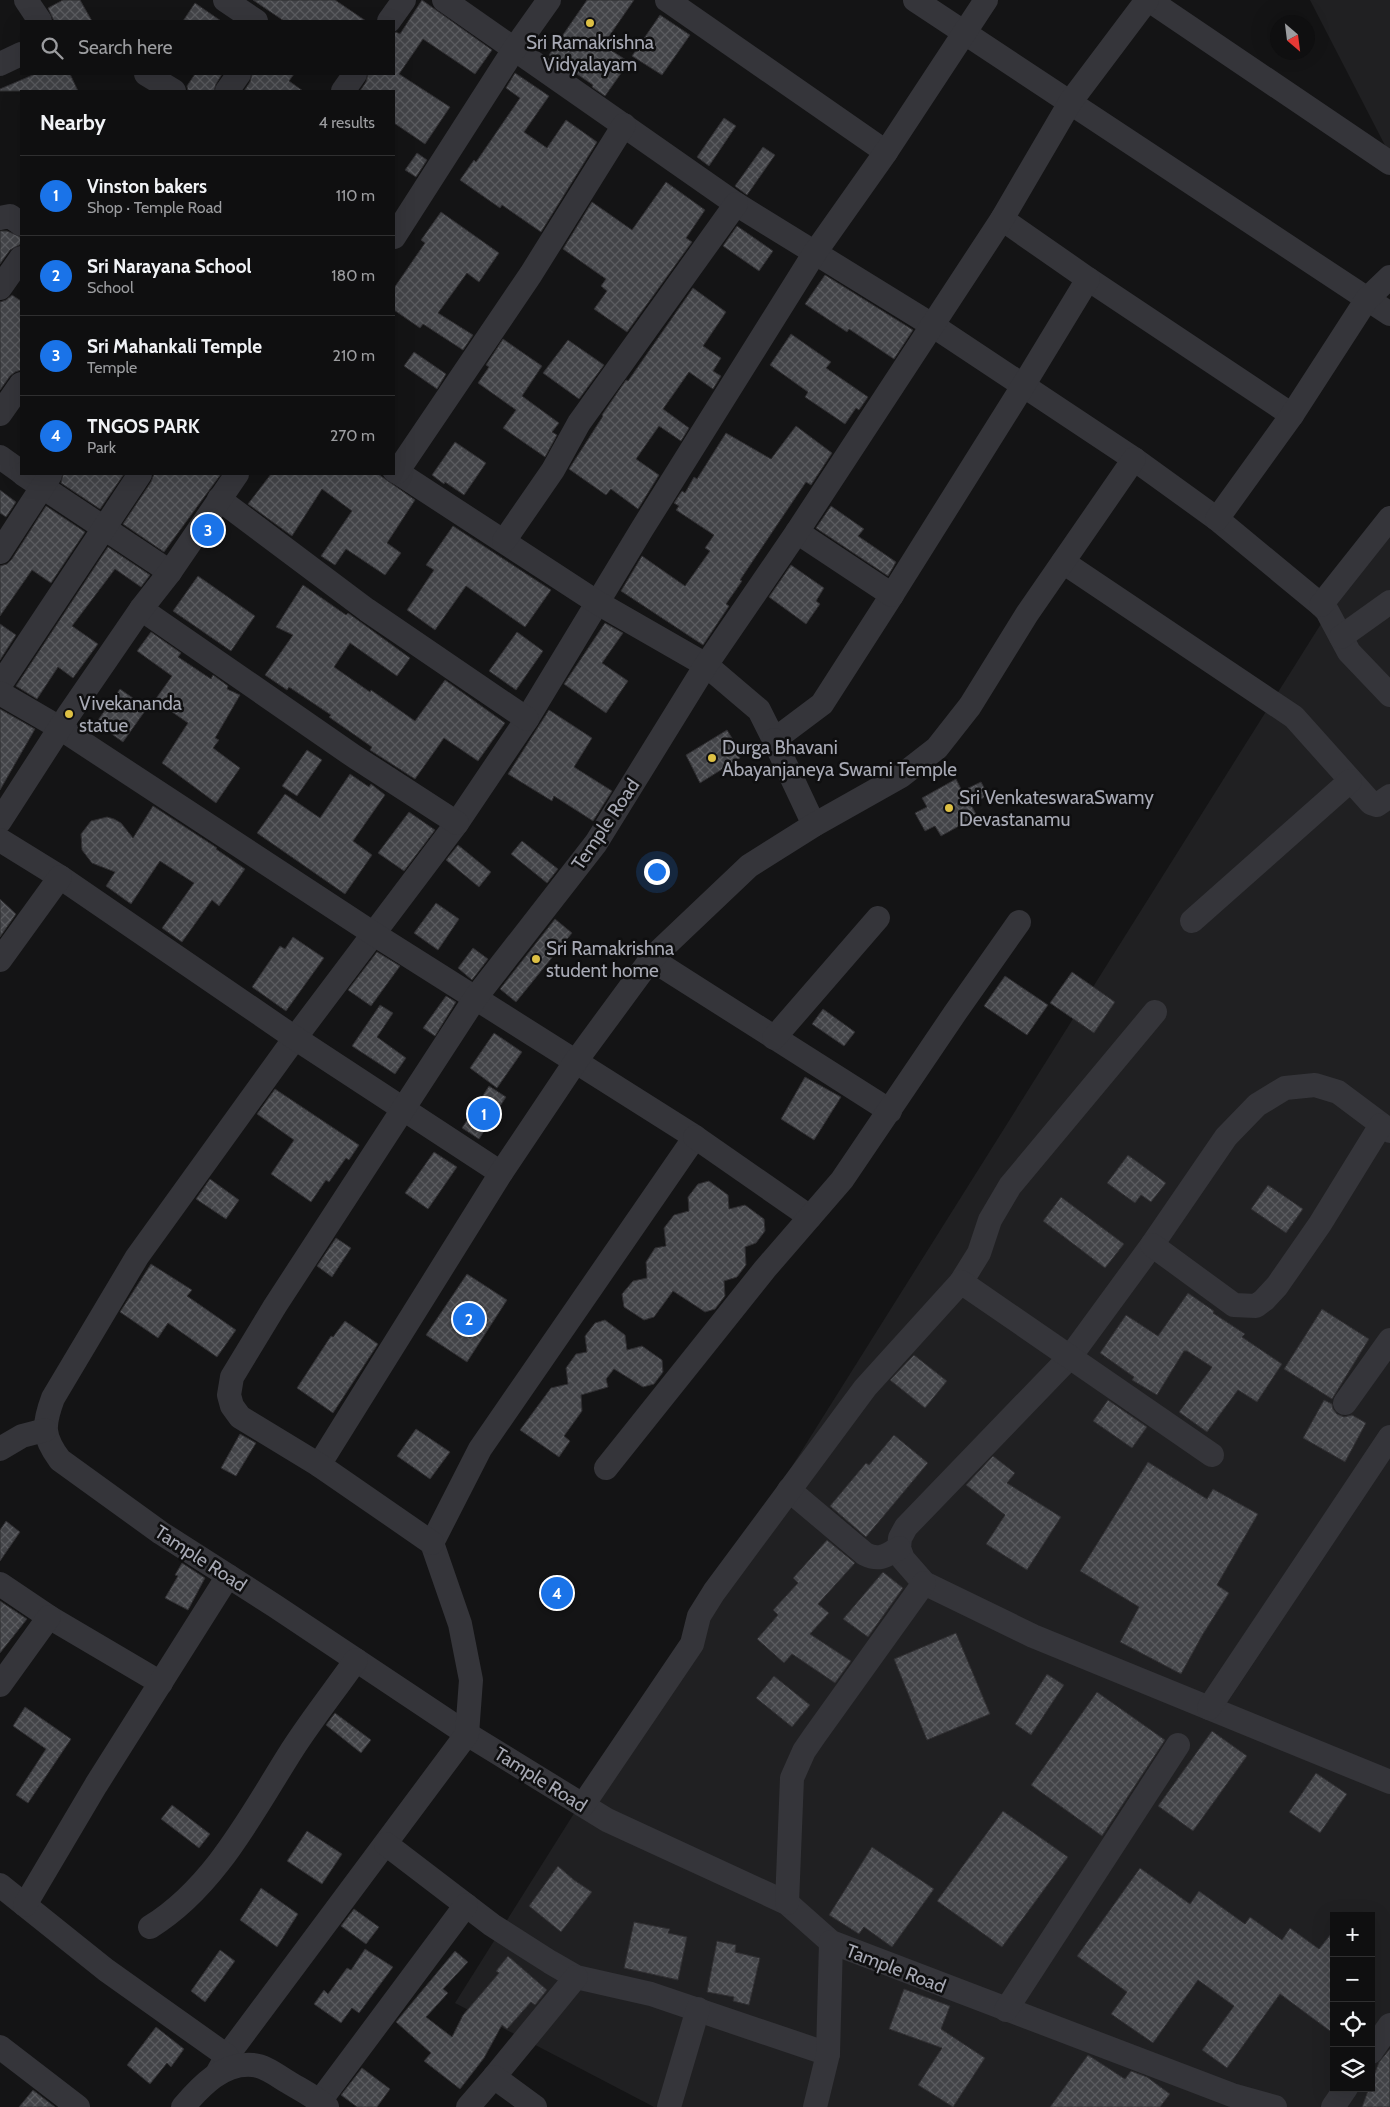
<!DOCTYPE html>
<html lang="en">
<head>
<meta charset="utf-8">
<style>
	body { margin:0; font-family:Cabin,sans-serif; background:#181819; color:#f1f3f6 }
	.controls { position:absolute; right:15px; bottom:15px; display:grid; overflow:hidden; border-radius:0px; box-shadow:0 5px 20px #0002 }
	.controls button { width:45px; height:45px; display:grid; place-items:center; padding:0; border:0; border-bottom:1px solid #2f2f30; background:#0f0f10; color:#f1f3f6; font:25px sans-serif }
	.compass { position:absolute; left:1270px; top:15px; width:45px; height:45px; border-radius:50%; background:#0f0f10; box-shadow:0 5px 20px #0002; rotate:152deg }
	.you { position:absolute; left:656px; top:871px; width:18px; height:18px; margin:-12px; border:4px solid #fff; border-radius:50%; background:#1a73e8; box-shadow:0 0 0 8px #1a73e833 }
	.badge { display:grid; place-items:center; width:32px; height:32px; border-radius:50%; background:#1a73e8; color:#fff; font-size:16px; font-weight:700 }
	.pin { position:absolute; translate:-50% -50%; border:2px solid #fff; box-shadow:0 1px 5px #0006 }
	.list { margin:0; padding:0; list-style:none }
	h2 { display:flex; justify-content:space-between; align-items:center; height:65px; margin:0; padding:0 20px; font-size:21px }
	h2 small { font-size:16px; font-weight:400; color:#9b9c9f }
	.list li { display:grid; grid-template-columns:32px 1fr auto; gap:15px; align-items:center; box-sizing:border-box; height:80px; padding:0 20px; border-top:1px solid #2f2f30 }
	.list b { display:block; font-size:19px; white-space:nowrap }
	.list p { margin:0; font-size:16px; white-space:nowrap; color:#9b9c9f }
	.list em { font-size:16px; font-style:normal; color:#9b9c9f }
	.icon { flex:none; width:28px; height:28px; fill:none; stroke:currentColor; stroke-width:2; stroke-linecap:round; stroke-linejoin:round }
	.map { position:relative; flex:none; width:1390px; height:2107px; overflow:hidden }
	.search { position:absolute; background:#0f0f10; box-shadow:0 5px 20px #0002; left:20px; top:20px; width:375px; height:55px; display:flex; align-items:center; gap:12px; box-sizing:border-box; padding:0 18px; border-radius:0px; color:#9b9c9f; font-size:19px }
	.panel { position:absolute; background:#0f0f10; box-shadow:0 5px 20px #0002; left:20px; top:90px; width:375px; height:385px; border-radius:0px }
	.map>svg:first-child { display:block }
</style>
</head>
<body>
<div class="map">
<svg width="1390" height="2107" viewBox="0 0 1390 2107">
	<defs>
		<pattern id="building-cross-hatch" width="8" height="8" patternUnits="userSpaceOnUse" patternTransform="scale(1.25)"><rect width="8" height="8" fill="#434448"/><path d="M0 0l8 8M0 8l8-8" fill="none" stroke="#5b5c60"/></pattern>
	</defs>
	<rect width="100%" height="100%" fill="#141415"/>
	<g fill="#202022" fill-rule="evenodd">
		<path d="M1310,0H1390V155Z"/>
		<path d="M1390,514V2107H654L455,2003ZM1334,1916H1371V2088H1334Z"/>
	</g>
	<g fill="url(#building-cross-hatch)" stroke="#2f2e31">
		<path d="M63,0H80L92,21H54L48,8Z"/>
		<path d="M253,0H335L366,21H284Z"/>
		<path d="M422,0L492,50L475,74L423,39L399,74L450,107L425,144L394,123V91H360L366,82L368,74H394V34L396,32L400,34Z"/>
		<path d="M587,0H634L603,45L629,62L605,96L592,87L593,85L549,55Z"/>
		<path d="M195,3L221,21H183Z"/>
		<path d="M660,15L690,35L662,75L632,56Z"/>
		<path d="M515,73L549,96L524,132L547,148L566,120L597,142L541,232L502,205L500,208L460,180L474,160L476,162L520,98L506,88Z"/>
		<path d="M35,74H70L78,91H0V89Z"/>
		<path d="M195,74H222L216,84L214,91H188L187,86Z"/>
		<path d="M252,74H294L289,81L303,91H244L250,82Z"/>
		<path d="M724,118L736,126L709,166L697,157Z"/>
		<path d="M763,147L775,155L747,195L735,186Z"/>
		<path d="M417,153L427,160L416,177L405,170Z"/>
		<path d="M666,182L705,210L686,238L692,242L627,332L594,309L607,291L601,286L606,279L563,249L592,202L632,230Z"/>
		<path d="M441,212L499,253L479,282L467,273L438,313L473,335L463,350L423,324L420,328L394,310V288L425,243L421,240Z"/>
		<path d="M737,226L773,251L759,271L723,246Z"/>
		<path d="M0,231H7L21,237V244L10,250L0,264Z"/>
		<path d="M825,275L913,330L894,359L849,329L847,332L805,304Z"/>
		<path d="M693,288L726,312L703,346L721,358L713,371L721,376L713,389L689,372L663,409L689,428L681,441L659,426L636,459L659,475L638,509L611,489L606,495L569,469L603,416L602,415L626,380L628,381Z"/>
		<path d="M12,295L21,301V370L15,372L10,376L0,390V302L6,300Z"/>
		<path d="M791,334L831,362L826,368L868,397L859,410L856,408L845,424L805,397L808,392L770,365Z"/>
		<path d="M503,339L542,366L522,396L559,423L552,432L557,435L545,457L503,428L516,410L478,383L489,367L486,365Z"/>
		<path d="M568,340L604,365L579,399L543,373Z"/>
		<path d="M414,352L446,374L437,389L404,366Z"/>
		<path d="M796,426L832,453L811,485L806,482L781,519L740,580L742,581L726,604L729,606L703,645L621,591L642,556L685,586L710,551L705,548L714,535L676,510L679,506L674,503L682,491L685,493L694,477L697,479L726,433L771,459Z"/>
		<path d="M455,442L486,463L464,495L445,482L444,484L432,475Z"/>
		<path d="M63,474H124L100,509L61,483Z"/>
		<path d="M154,474H221L164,552L123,524L151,482Z"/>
		<path d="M271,474H378L415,500L387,543L401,553L385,575L346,549L335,565L321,556L352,511L322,489L292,536L248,504Z"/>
		<path d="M0,490L16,502L6,517L0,513Z"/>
		<path d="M46,506L85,532L51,583L32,570L0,616V566L7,564L12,559Z"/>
		<path d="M831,506L864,529L858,536L896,562L888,576L816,528Z"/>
		<path d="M453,526L551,590L525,627L466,586L435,630L407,610L434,570L426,565Z"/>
		<path d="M108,547L150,575L141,587L115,569L72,626L98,644L73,678L58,667L37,699L16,686Z"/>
		<path d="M791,565L824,588L816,601L820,604L806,624L769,597Z"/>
		<path d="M198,576L255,616L231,651L173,611Z"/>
		<path d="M303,585L346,615L348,613L410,658L397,676L350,643L334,667L370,692L371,690L415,721L445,680L505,723L478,761L444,738L415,779L370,750L372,747L329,717L331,715L289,687L287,690L265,675L293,635L276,627Z"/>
		<path d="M605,623L623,633L602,663L628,681L606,713L564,684Z"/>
		<path d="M0,624L16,635L0,660Z"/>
		<path d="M151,632L181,653L178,657L211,679L213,675L228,686L227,689L240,695L215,738L219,740L213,748L240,768L216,803L162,763L188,723L155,700L172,676L137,651Z"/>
		<path d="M517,632L543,651L516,690L489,671Z"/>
		<path d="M120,689L147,708L123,742L96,723Z"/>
		<path d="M0,709L35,729L0,790Z"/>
		<path d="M549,710L592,738L574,767L612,791L593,821L554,796L552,801L508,774Z"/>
		<path d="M727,730L738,748L735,750L740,758L700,783L686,755Z"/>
		<path d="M307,750L322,760L297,796L282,786Z"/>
		<path d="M350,774L369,787L371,784L385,795L353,841L372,855L345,894L257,833L285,794L320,818Z"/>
		<path d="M956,779L962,791L981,782L988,795L971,805L977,816L941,836L935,826L925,831L915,813L927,807L922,798Z"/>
		<path d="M153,806L217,848L216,849L245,869L219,906L212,900L182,942L162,928L194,883L160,861L131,904L106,886L115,872L92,863L82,850L81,834L91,821L107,817L114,819L121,823L133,838Z"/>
		<path d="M409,812L435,830L404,871L378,853Z"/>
		<path d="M522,841L558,869L547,883L511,854Z"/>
		<path d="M458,845L491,872L479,887L446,860Z"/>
		<path d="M0,899L16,914L0,937Z"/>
		<path d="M436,903L459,919L438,950L414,933Z"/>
		<path d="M555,919L572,933L516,1002L500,989Z"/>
		<path d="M293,937L324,958L286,1011L252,987L280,946L285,949Z"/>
		<path d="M473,948L488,959L472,980L458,968Z"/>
		<path d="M377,952L400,966L371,1006L348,990Z"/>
		<path d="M1072,972L1115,1002L1094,1033L1050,1003Z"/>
		<path d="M1005,976L1048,1005L1027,1035L984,1006Z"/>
		<path d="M446,996L456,1002L435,1036L423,1028Z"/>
		<path d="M380,1005L393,1013L377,1037L406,1058L395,1074L352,1046Z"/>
		<path d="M823,1009L855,1032L844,1046L812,1024Z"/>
		<path d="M494,1033L522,1052L497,1088L470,1068Z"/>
		<path d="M805,1077L841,1097L814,1140L781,1119Z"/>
		<path d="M489,1086L506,1097L479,1139L462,1128Z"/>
		<path d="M275,1089L359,1145L349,1160L346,1158L329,1182L326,1180L311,1202L271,1174L294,1140L257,1114Z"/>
		<path d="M434,1152L457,1167L428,1209L405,1193Z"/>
		<path d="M1128,1155L1166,1183L1151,1202L1141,1195L1135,1203L1107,1183Z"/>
		<path d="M210,1179L239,1200L226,1219L196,1199Z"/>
		<path d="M709,1181L728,1195L729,1209L745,1205L764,1219L765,1231L756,1243L745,1247L746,1265L737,1277L724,1281L725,1296L715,1309L705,1312L673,1291L654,1317L644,1320L624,1307L622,1294L633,1281L647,1278L646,1262L655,1248L666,1246L664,1228L674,1215L689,1211L688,1197L698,1184Z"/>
		<path d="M1268,1185L1303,1209L1286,1233L1251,1209Z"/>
		<path d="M1061,1197L1124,1244L1105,1268L1043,1221Z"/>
		<path d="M336,1238L351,1248L332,1277L317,1266Z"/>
		<path d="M151,1264L192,1290L187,1296L236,1330L217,1357L168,1323L158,1338L120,1312Z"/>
		<path d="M467,1274L507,1300L467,1362L426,1335Z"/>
		<path d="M1188,1293L1214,1311L1213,1313L1245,1334L1242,1337L1282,1364L1257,1402L1238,1390L1207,1432L1179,1412L1212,1367L1187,1351H1184L1157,1395L1132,1380L1134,1377L1100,1353L1126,1315L1158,1336Z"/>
		<path d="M1322,1309L1369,1339L1332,1399L1284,1369Z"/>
		<path d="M605,1320L625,1335L627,1350L642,1346L662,1360L663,1372L654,1384L643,1387L614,1369L606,1379L608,1387L581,1395L582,1411L564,1436L570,1441L559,1457L520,1430L551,1388L568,1384L566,1368L576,1354L587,1352L585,1336L595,1323Z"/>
		<path d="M345,1321L378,1344L333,1413L297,1388L331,1336L333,1337Z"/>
		<path d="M914,1355L947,1381L925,1408L890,1380Z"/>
		<path d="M1108,1400L1147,1427L1132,1448L1093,1421Z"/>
		<path d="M1324,1400L1332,1404L1333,1409L1337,1414L1344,1417L1352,1415L1366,1423L1345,1462L1303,1438Z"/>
		<path d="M416,1429L450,1452L430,1479L397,1456Z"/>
		<path d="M240,1434L256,1443L236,1476L221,1468Z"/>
		<path d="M894,1435L928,1463L866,1537L830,1506L866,1463L869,1465Z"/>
		<path d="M993,1456L1015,1473L1007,1483L1061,1517L1027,1570L986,1544L1005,1515L966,1485Z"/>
		<path d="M1148,1462L1207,1499L1213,1489L1258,1514L1217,1585L1229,1593L1203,1634L1181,1674L1120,1642L1139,1607L1080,1571Z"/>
		<path d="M6,1521L20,1532L0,1561V1530Z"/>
		<path d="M827,1540L855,1563L818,1604L829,1613L810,1634L851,1661L835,1683L792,1654L784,1663L757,1639L778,1615L773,1610L798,1583L793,1578Z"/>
		<path d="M182,1563L205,1578L188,1610L165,1598L178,1576L175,1575Z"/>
		<path d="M883,1572L903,1588L868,1637L843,1619Z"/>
		<path d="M0,1601L27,1619L0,1653Z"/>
		<path d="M956,1633L990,1714L927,1740L894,1659Z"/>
		<path d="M1047,1674L1064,1685L1031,1735L1015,1724Z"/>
		<path d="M774,1676L810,1705L792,1727L756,1698Z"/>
		<path d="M1097,1692L1165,1740L1102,1836L1031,1785Z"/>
		<path d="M25,1707L71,1739L28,1803L16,1795L46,1749L13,1726Z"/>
		<path d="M335,1713L371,1740L361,1753L326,1725Z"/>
		<path d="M1212,1731L1247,1756L1193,1831L1158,1806Z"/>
		<path d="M1316,1773L1347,1794L1320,1833L1289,1812Z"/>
		<path d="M172,1805L210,1834L199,1848L161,1819Z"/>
		<path d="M1003,1811L1068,1857L1002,1947L937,1901Z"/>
		<path d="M307,1831L342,1854L322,1884L287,1861Z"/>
		<path d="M872,1847L934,1889L892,1947L864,1927L859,1934L829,1915Z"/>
		<path d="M558,1866L574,1880L592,1892L561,1932L529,1906Z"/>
		<path d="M1140,1868L1190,1904L1199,1891L1245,1924L1250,1917L1282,1940L1290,1928L1319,1949L1334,1930V2034L1280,1994L1227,2068L1202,2050L1234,2006L1198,1980L1153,2043L1111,2014L1127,1992L1077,1956Z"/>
		<path d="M261,1888L298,1914L277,1947L240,1920Z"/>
		<path d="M354,1909L379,1927L366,1944L341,1926Z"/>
		<path d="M634,1922L670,1929L668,1933L687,1937L678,1980L624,1968Z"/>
		<path d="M717,1941L736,1945L735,1952L760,1958L749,2005L733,2001L734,1997L707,1992Z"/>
		<path d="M365,1949L393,1967L359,2013L352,2008L341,2023L314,2004L324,1990L328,1994L347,1968L351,1970Z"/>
		<path d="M220,1950L235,1961L205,2002L191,1991Z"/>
		<path d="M455,1951L468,1962L443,1989L448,1993L426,2017L452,2037L463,2015L499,1973L496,1971L508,1956L547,1990L535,2005L531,2002L507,2029L502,2025L484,2058L460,2089L424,2061L431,2053L396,2022Z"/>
		<path d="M904,1989L950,2006L941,2029L985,2058L953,2107L918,2085L942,2048L889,2029Z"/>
		<path d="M156,2027L184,2049L171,2067L167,2063L150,2084L127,2065Z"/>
		<path d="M1390,2049V2107H1362L1369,2088H1371V2083L1379,2062Z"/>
		<path d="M1088,2055L1125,2079L1131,2071L1147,2077L1170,2094L1160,2107H1050Z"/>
		<path d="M362,2068L390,2089L377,2107H357L341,2095Z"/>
		<path d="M33,2090L55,2107H19Z"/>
	</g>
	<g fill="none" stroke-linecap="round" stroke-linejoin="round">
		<g stroke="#35353a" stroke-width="24">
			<path d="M26,0L40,21"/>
			<path d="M225,0L256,21"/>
			<path d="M444,0L736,204L932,325L1134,459L1217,519L1321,605L1327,611L1349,652L1390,695"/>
			<path d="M667,0L886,152"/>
			<path d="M915,0L1390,314"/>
			<path d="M986,0L886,152L814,254L642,529L527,719L457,823L295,1038L137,1257L53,1398C43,1425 42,1436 60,1460L161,1533L275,1606L467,1734L607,1820L787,1903L831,1942L1232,2095L1275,2107"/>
			<path d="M1149,0L1390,163"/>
			<path d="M389,21L404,0"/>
			<path d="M0,64L21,54"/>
			<path d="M146,74L174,91"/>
			<path d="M227,91L239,74"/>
			<path d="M343,91L355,74"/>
			<path d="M0,218L10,216L21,224"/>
			<path d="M394,237L515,48L549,0"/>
			<path d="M1088,279L1292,415"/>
			<path d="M0,288L21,258"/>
			<path d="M0,414L21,384"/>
			<path d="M0,457L21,472"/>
			<path d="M394,470L598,603L706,665L759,710L774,740L822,704L892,595"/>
			<path d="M397,472L531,274L624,125"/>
			<path d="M23,474L170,572"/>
			<path d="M219,499L367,610L527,719"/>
			<path d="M1217,519L1292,415L1367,299L1390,277"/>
			<path d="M797,532L892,595L1023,386L1088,279L1002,219"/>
			<path d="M504,541L553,470L579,423L736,204"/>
			<path d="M0,552L50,475"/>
			<path d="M1063,562L1294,717L1371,803L1377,805L1390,796"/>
			<path d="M1321,605L1390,518"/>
			<path d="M141,609L355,757L457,823"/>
			<path d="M1341,637L1390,602"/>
			<path d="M0,685L140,474"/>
			<path d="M0,693L60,728L374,934L695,1137L480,1449L432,1543L460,1624L471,1680L467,1734L227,2056L218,2072"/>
			<path d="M774,740L814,825"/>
			<path d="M0,821L69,714L141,609L170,572L237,474"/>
			<path d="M0,840L60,877L295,1038L501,1173"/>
			<path d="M1192,921L1350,781"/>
			<path d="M651,959L890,1111"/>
			<path d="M0,960L60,877"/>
			<path d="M774,1038L878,918"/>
			<path d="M1390,1131L1338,1092L1315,1085L1285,1088L1257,1105L1226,1137L1152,1245L1070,1357L906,1527L900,1538L899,1548L903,1559L924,1583L1033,1636L1390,1782"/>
			<path d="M695,1137L810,1217"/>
			<path d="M1152,1245L1234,1305L1256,1306L1264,1300L1277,1286L1320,1224L1381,1125"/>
			<path d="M961,1282L979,1253L990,1220L1010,1186L1155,1012"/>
			<path d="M1345,1403L1390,1340"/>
			<path d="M0,1449L22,1436L45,1430"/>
			<path d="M319,1465L501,1173L576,1061L651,959L749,866L814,825L901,776L937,748L970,706L1027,614L1134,459"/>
			<path d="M606,1468L765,1269L842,1180L955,1013L1019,922"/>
			<path d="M789,1490L865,1554C879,1561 886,1556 899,1548"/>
			<path d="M432,1543L319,1465L240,1417L232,1406L229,1395L232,1377L275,1306L476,997L596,843L706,665L797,532L1002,219L1071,101L1147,0"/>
			<path d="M0,1584L49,1617L161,1683"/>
			<path d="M0,1685L49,1617"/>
			<path d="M1209,1708L1390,1437"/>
			<path d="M583,1805L692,1644L699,1616L714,1592L865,1388L961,1282L1212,1455"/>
			<path d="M386,1844L492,1925L550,1962L576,1977L651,1994L828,2054"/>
			<path d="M0,1885L106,1970L227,2056"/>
			<path d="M787,1903L792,1778L804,1751L815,1735L924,1583"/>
			<path d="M25,1905L96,1785L228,1576"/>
			<path d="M150,1927C215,1887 252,1813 292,1750C312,1719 335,1690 356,1660"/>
			<path d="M1006,2010L1178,1745"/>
			<path d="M0,2047L78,2107"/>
			<path d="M1371,2052L1390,2025"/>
			<path d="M494,2077L576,1977"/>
			<path d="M320,2101L466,1905"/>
			<path d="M183,2107C201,2086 223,2062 253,2065C265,2066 278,2076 288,2082C301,2090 315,2097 327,2107"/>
			<path d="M468,2107L494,2077L535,2107"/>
			<path d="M669,2107L698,2009"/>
			<path d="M815,2107L828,2054L831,1942"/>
			<path d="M1333,2107L1346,2088"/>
		</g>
	</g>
	<g fill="#ddc044" stroke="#0f0f10" stroke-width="2">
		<circle cx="590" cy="23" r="5"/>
		<circle cx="69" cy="714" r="5"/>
		<circle cx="712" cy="758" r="5"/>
		<circle cx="949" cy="808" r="5"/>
		<circle cx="536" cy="959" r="5"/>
	</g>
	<g text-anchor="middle" stroke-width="5" stroke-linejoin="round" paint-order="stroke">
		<g font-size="19" fill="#a7a9b4" stroke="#0f0f10" text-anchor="start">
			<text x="590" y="49" text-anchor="middle">Sri Ramakrishna<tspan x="590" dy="22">Vidyalayam</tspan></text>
			<text x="79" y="710">Vivekananda<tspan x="79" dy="22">statue</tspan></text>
			<text x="722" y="754">Durga Bhavani<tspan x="722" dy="22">Abayanjaneya Swami Temple</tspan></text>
			<text x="959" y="804">Sri VenkateswaraSwamy<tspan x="959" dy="22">Devastanamu</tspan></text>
			<text x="546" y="955">Sri Ramakrishna<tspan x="546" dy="22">student home</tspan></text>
		</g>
		<g font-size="19" fill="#a7a9b4" stroke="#0f0f10">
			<text transform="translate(605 824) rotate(-56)" y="7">Temple Road</text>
			<text transform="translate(201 1558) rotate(33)" y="7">Tample Road</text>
			<text transform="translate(541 1779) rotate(32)" y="7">Tample Road</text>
			<text transform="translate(896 1968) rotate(21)" y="7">Tample Road</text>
		</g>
	</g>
</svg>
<div class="controls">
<button>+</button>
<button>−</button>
<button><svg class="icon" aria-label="locate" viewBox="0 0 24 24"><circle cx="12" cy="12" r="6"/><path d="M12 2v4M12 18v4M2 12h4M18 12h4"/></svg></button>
<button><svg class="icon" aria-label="layers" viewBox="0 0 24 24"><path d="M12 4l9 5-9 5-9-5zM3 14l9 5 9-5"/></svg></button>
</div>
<svg class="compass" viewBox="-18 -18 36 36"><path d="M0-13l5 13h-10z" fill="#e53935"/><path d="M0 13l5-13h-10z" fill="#9b9c9f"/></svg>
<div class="you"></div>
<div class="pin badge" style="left:484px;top:1114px">1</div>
<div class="pin badge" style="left:469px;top:1319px">2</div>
<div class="pin badge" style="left:208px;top:530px">3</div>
<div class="pin badge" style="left:557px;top:1593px">4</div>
<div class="search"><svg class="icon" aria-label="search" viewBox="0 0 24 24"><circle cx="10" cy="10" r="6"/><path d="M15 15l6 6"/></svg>Search here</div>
<section class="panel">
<h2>Nearby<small>4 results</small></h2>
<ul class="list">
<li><span class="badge">1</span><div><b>Vinston bakers</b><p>Shop · Temple Road</p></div><em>110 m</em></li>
<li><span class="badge">2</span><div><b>Sri Narayana School</b><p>School</p></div><em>180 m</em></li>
<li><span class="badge">3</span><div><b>Sri Mahankali Temple</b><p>Temple</p></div><em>210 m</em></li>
<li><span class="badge">4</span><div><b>TNGOS PARK</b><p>Park</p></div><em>270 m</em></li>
</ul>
</section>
</div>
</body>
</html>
